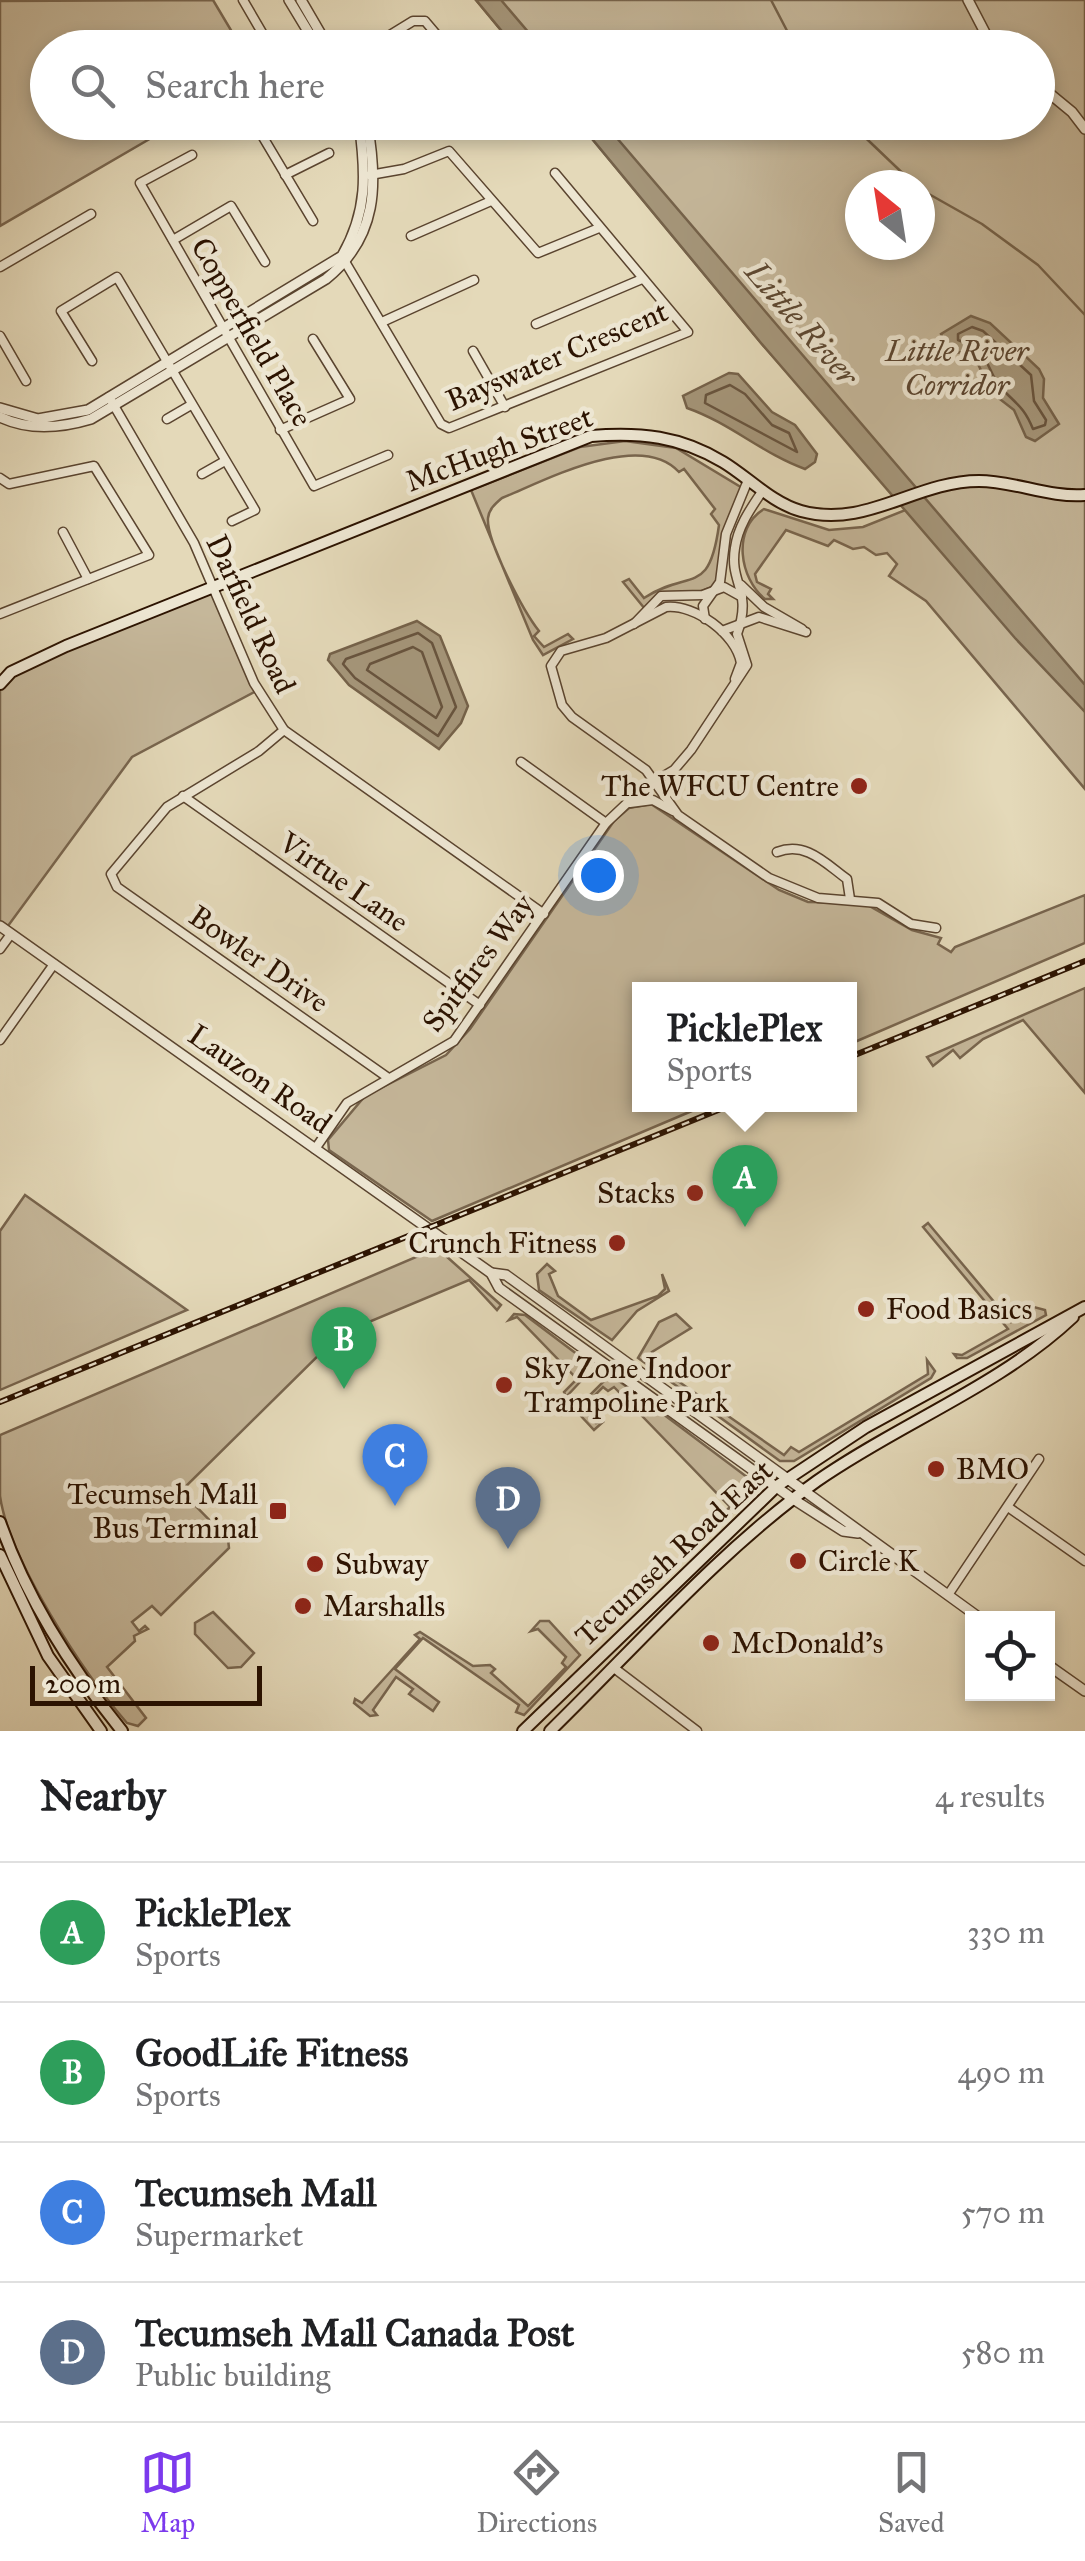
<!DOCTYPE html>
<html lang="en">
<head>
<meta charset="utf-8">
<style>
	body { margin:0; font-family:"IM FELL Great Primer",serif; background:#f2f2f2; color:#202124 }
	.controls { position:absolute; right:30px; bottom:30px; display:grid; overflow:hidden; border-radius:0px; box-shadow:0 5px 15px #0003 }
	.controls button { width:90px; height:90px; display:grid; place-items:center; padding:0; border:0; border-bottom:2px solid #e0e0e0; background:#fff; color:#202124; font:50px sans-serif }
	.compass { position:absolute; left:845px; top:170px; width:90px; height:90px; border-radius:50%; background:#fff; box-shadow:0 5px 15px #0003; rotate:330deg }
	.scale { position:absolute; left:30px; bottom:25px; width:232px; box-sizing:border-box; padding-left:10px; border:5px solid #2c1301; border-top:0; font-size:28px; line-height:35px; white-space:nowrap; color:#2c1301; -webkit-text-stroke:8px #ede6d2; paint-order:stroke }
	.you { position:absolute; left:598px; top:875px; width:35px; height:35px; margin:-25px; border:8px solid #fff; border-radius:50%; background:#1a73e8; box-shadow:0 0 0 15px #1a73e833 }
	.badge { display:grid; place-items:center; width:65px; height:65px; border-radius:50%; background:#7c3aed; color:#fff; font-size:32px; font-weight:700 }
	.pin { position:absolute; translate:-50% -82px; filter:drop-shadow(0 2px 5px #0008) }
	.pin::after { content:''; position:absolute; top:52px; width:35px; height:30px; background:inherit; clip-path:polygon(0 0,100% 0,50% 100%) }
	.popup { position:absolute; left:632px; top:982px; width:225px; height:130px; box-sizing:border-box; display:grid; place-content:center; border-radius:0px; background:#fff; filter:drop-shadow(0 2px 8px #0005); font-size:32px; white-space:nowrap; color:#757577 }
	.popup b { font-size:38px; color:#202124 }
	.popup::after { content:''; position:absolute; left:50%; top:100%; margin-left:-20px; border:20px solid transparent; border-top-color:#fff }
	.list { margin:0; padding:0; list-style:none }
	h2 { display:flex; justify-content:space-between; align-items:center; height:130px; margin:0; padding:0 40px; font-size:42px }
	h2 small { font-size:32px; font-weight:400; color:#757577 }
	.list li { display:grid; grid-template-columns:65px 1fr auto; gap:30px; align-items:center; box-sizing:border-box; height:140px; padding:0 40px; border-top:2px solid #e0e0e0 }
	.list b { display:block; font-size:38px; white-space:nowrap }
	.list p { margin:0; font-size:32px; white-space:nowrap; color:#757577 }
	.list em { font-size:32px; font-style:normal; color:#757577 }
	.icon { flex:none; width:55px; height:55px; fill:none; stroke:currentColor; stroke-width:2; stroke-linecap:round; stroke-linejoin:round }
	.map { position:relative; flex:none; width:1085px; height:1731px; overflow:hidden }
	.search { position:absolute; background:#fff; box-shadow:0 5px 15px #0003; left:30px; right:30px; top:30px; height:110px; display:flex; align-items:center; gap:25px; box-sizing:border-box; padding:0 35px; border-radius:55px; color:#757577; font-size:38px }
	.sheet { height:690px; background:#fff }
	nav { display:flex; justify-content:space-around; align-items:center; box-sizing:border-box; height:140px; border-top:2px solid #e0e0e0; background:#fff; font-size:28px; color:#757577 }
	nav a { display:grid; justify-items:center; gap:5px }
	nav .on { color:#7c3aed }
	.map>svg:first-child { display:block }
</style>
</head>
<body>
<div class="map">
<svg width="1085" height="1731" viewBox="0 0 1085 1731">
	<rect width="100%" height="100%" fill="#e4d9b9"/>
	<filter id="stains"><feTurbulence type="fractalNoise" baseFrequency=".002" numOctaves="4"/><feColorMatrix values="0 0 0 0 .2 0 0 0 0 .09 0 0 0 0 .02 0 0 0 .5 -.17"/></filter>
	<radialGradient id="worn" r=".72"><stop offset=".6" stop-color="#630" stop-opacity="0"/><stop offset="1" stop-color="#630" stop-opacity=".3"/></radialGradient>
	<g fill="#c5b79a" stroke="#78654e" stroke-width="2.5" fill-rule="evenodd">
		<path d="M213,0L241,47L48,48V122L177,123L0,226V1Z"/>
		<path d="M476,0H1085V789L926,601L889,576L897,564L887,553L876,555L864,547L853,549L834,540L828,546L786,530L755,574L757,582L771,589L768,594L773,599H765C740,579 731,529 764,509L829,530L863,527L908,509L761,343L579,123L1038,122V48L515,47ZM860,185H920V245H860Z"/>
		<path d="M625,441L676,448L744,489L734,512L720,582C695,600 669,590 645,609L623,582L629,579L644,598C690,568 709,598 719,525L711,514L715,509L684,469L679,472C640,429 544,481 502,498C495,504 489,509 488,518C486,541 524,612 539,631L534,636L544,647L568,634L573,639L543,655L533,640L471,490L580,447Z"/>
		<path d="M212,587L258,690L132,757L5,930L0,926V684L11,672Z"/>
		<path d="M651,804L779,890L808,902L864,903L912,930L941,938L938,944L951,952L955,947L1085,895V943L850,1044V990H640V1104L706,1105L432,1221L329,1150L328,1140L365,1096L446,1055L470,1029L614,821L629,808Z"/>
		<path d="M1085,988V1093L1023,1020L983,1039L960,1058L953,1050L933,1066L927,1057Z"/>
		<path d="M25,1195L187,1310L0,1390V1231Z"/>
		<path d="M928,1223L1011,1322L1034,1307L1045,1310L1046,1315L967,1358H957L954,1354L962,1355L1008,1329L923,1227Z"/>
		<path d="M437,1248L501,1305L497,1310L469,1280L340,1334L181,1491L228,1539L229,1548L161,1615L152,1606L132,1622L139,1631L145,1626L148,1629L134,1636L135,1641L107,1667L146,1718L138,1726L127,1723C84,1674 9,1560 0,1496C0,1477 0,1454 0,1435Z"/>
		<path d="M547,1264L555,1271L549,1274L558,1296L591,1320L658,1296L665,1289L662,1274L669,1291L637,1311L612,1340L539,1290L537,1274Z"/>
		<path d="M514,1314L525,1315L594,1367L566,1397L564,1392L577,1379L517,1317L509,1320Z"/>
		<path d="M676,1314L691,1328L652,1352L662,1370L784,1455L791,1447L799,1452L928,1374L927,1360L935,1371L931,1378L794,1461H780L638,1358L659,1322Z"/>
		<path d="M607,1378H615L751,1480L749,1497L687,1554L679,1550L685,1552L730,1507L614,1387L608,1391L603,1387L587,1403L588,1415L596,1423L604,1421L594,1430L581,1416V1404Z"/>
		<path d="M213,1612L254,1653L241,1667L228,1668L195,1634V1623Z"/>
		<path d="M540,1621H549L580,1655L524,1715L516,1712L519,1705L423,1638L395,1669L439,1702L433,1711L409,1694L413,1689L396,1677L373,1710L377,1715L370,1716L354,1703L355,1699L362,1703L420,1639L415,1635L420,1632L473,1666L490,1665L495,1669L491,1673L528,1706L566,1667L562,1663L566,1657L538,1629L531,1631Z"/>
	</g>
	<g fill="#a5967a" stroke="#75624a" stroke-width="2.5">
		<path d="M476,0H501L541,47H515Z"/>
		<path d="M579,123H604L1085,685V712L1015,638L761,343Z"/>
		<path d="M971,316L990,323L1039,369L1044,379L1043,398L1059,424L1035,441L1026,437L1014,410L992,393L976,360L960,352L951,355L941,334Z"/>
		<path d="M729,373L738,374L772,412L795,425L817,454L815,462L805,469C763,454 730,423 687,408L683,396Z"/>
		<path d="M417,621L440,636L468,706L461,723L439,749L349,685L328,660L330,654Z"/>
	</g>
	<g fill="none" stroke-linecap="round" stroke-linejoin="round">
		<g stroke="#68543e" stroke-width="2.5">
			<path d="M972,327L983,331L1031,375L1034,401L1046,420L1045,425L1033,429C1025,409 1018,405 1004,391C983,369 995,354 958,340V334Z"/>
			<path d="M730,385L745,394L772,425L789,433L797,452L705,403L706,395Z"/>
			<path d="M418,633L432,643L456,707L438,736L355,678L343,664L346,659Z"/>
			<path d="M413,647L422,652L442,707L436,718L367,670L370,664Z"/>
		</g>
		<g stroke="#75624a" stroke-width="2.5">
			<path d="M771,0L796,48"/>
			<path d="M849,122L915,185"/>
			<path d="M920,189L982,224L1038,265L1085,315"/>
		</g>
		<g stroke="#5a442f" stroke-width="11">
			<g id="minor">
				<path d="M243,0L264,36"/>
				<path d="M369,48L413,21H425L448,48"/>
				<path d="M254,122L313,221"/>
				<path d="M511,122L514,126"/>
				<path d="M192,155L140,183L314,486L388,455"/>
				<path d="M285,175L329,153"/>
				<path d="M370,175L404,169L449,151L538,253L599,228"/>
				<path d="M411,236L491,201"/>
				<path d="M173,240L231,206L265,262"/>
				<path d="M344,260L441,424L449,428L688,332L555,173"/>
				<path d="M0,267L91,214"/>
				<path d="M382,322L474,280"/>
				<path d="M536,324L642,279"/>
				<path d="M0,336L26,381"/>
				<path d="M473,351L505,407"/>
				<path d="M92,361L61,311L117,277L255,510L232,521"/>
				<path d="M109,397L194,543L254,683L284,730L544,914"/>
				<path d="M167,419L191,405"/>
				<path d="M280,430L350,399L313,339"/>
				<path d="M202,474L225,461"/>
				<path d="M0,478L9,484L94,466L149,555L0,614"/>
				<path d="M63,532L88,579"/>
				<path d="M741,585L764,607L802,629"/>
				<path d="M705,619L703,606L720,582L726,534L748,480"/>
				<path d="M634,624L661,596L703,595L724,587L742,597"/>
				<path d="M722,631L759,617L806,632"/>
				<path d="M735,679L741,663C736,634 695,604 666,607L606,638L561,651L551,666L562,705L572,717L646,770L678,815L769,878L818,898L878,903L911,924L936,928"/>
				<path d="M284,730L259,751L167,807L111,874L117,887L387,1077"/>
				<path d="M521,762L606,823"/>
				<path d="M183,796L480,1005"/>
				<path d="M630,803L653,800L673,811"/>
				<path d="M777,852C806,841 825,863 847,879L850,899"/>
				<path d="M0,949L11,934"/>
				<path d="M0,1040L54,964"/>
				<path d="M315,1149L347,1103L454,1041L606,823L642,789L674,770L691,750L747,665L737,634C753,590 729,584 735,548C738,526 751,508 763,490"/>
				<path d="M1008,1507L1085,1561"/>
				<path d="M948,1595L1039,1459"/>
				<path d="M614,1668L697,1731"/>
			</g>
		</g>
		<g stroke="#5a442f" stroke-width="12">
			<g id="tertiary">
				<path d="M289,0L318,48"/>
				<path d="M301,0L329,48"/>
				<path d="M968,0L993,48"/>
				<path d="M1038,84L1072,112L1085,129"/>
				<path d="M0,408L38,419L88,410L342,256C368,211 366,173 359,122"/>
				<path d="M0,417C29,431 61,428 91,419L326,279C378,237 378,184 367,122"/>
				<path d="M0,926L491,1273L499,1288L793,1499L843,1531L858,1533"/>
				<path d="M491,1273L506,1275L981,1619"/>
				<path d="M1048,1665L1085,1691"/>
			</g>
		</g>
		<g stroke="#2c1301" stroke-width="14">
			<g id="secondary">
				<path d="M0,684L11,672L66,646L591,436C640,432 680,436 723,462C748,477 772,503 801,511C867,529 915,481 979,481C1014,481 1050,498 1085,495"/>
				<path d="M0,1522C26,1598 72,1669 122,1731"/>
				<path d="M0,1555L48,1656L101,1731"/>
				<path d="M523,1731L777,1486L866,1427L1085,1307"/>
				<path d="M550,1731C636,1647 719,1551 817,1481C900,1423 1000,1386 1073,1317"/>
			</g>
		</g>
		<use href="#minor" stroke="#ede6d2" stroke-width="8"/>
		<use href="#tertiary" stroke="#ede6d2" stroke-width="9"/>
		<use href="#secondary" stroke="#ede6d2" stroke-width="10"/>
		<g stroke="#2c1301" stroke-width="6">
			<g id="rail">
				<path d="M850,1057L1085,961"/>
				<path d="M0,1402L733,1104"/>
			</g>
		</g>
		<use href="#rail" stroke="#ede6d2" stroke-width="2.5" stroke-dasharray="8" stroke-linecap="butt"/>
	</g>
	<g fill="#8f2418" stroke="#ede6d2" stroke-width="4">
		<circle cx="859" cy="786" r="10"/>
		<circle cx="695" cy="1193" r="10"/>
		<circle cx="617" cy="1243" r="10"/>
		<circle cx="866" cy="1309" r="10"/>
		<circle cx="504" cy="1385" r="10"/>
		<circle cx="936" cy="1469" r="10"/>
		<rect x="268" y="1501" width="20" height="20" rx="5"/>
		<circle cx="798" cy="1561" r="10"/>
		<circle cx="315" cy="1564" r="10"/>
		<circle cx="303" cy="1606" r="10"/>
		<circle cx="711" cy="1643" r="10"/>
	</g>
	<g text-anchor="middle" stroke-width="9" stroke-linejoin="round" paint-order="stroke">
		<g font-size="30" fill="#2c1301" stroke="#ede6d2">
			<text transform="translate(252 332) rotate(60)" y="10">Copperfield Place</text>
			<text transform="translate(557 356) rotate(-23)" y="10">Bayswater Crescent</text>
			<text transform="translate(499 449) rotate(-20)" y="10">McHugh Street</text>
			<text transform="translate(251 614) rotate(65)" y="10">Darfield Road</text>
			<text transform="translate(344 882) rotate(35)" y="10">Virtue Lane</text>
			<text transform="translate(259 959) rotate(35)" y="10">Bowler Drive</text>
			<text transform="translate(478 963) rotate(-53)" y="10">Spitfires Way</text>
			<text transform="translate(260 1079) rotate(35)" y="10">Lauzon Road</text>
			<text transform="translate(674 1553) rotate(-43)" y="10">Tecumseh Road East</text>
		</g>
		<g font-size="30" font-style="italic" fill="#5a442f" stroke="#ede6d2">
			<text x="957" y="361">Little River<tspan x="957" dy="34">Corridor</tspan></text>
		</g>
		<g font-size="30" fill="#2c1301" stroke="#ede6d2" text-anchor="start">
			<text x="839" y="796" text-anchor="end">The WFCU Centre</text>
			<text x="675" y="1203" text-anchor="end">Stacks</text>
			<text x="597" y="1253" text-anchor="end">Crunch Fitness</text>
			<text x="886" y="1319">Food Basics</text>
			<text x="524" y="1378">Sky Zone Indoor<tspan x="524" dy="34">Trampoline Park</tspan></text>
			<text x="956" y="1479">BMO</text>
			<text x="258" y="1504" text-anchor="end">Tecumseh Mall<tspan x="258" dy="34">Bus Terminal</tspan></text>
			<text x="818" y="1571">Circle K</text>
			<text x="335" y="1574">Subway</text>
			<text x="323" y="1616">Marshalls</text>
			<text x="731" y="1653">McDonald's</text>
		</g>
		<g font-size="32" font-style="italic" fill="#5c4731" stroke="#ede6d2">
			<text transform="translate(802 323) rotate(49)" y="11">Little River</text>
		</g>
	</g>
	<rect width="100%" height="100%" filter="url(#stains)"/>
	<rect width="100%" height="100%" fill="url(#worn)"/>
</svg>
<div class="controls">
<button><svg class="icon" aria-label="locate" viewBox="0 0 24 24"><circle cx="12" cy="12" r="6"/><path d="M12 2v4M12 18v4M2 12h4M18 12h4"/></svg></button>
</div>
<svg class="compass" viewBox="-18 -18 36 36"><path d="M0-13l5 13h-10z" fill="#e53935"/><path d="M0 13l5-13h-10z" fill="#757577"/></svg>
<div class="scale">200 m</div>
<div class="you"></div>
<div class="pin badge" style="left:745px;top:1227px;background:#2e9e5b">A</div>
<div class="popup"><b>PicklePlex</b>Sports</div>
<div class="pin badge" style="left:344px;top:1389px;background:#2e9e5b">B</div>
<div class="pin badge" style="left:395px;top:1506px;background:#3f7fe0">C</div>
<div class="pin badge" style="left:508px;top:1549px;background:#5c6f8a">D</div>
<div class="search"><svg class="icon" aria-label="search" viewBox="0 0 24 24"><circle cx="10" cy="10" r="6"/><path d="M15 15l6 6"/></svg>Search here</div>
</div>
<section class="sheet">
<h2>Nearby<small>4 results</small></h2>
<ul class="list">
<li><span class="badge" style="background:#2e9e5b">A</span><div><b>PicklePlex</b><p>Sports</p></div><em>330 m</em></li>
<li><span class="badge" style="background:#2e9e5b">B</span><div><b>GoodLife Fitness</b><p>Sports</p></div><em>490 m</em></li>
<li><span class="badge" style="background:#3f7fe0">C</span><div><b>Tecumseh Mall</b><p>Supermarket</p></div><em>570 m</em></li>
<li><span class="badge" style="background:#5c6f8a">D</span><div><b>Tecumseh Mall Canada Post</b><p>Public building</p></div><em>580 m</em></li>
</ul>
</section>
<nav>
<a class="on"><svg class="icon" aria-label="map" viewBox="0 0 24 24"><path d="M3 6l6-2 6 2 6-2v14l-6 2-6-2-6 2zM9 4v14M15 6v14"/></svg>Map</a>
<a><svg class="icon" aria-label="directions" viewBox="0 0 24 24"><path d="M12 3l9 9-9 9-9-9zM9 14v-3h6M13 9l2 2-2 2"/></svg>Directions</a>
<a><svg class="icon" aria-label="saved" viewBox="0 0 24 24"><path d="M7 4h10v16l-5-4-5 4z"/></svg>Saved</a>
</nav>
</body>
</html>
